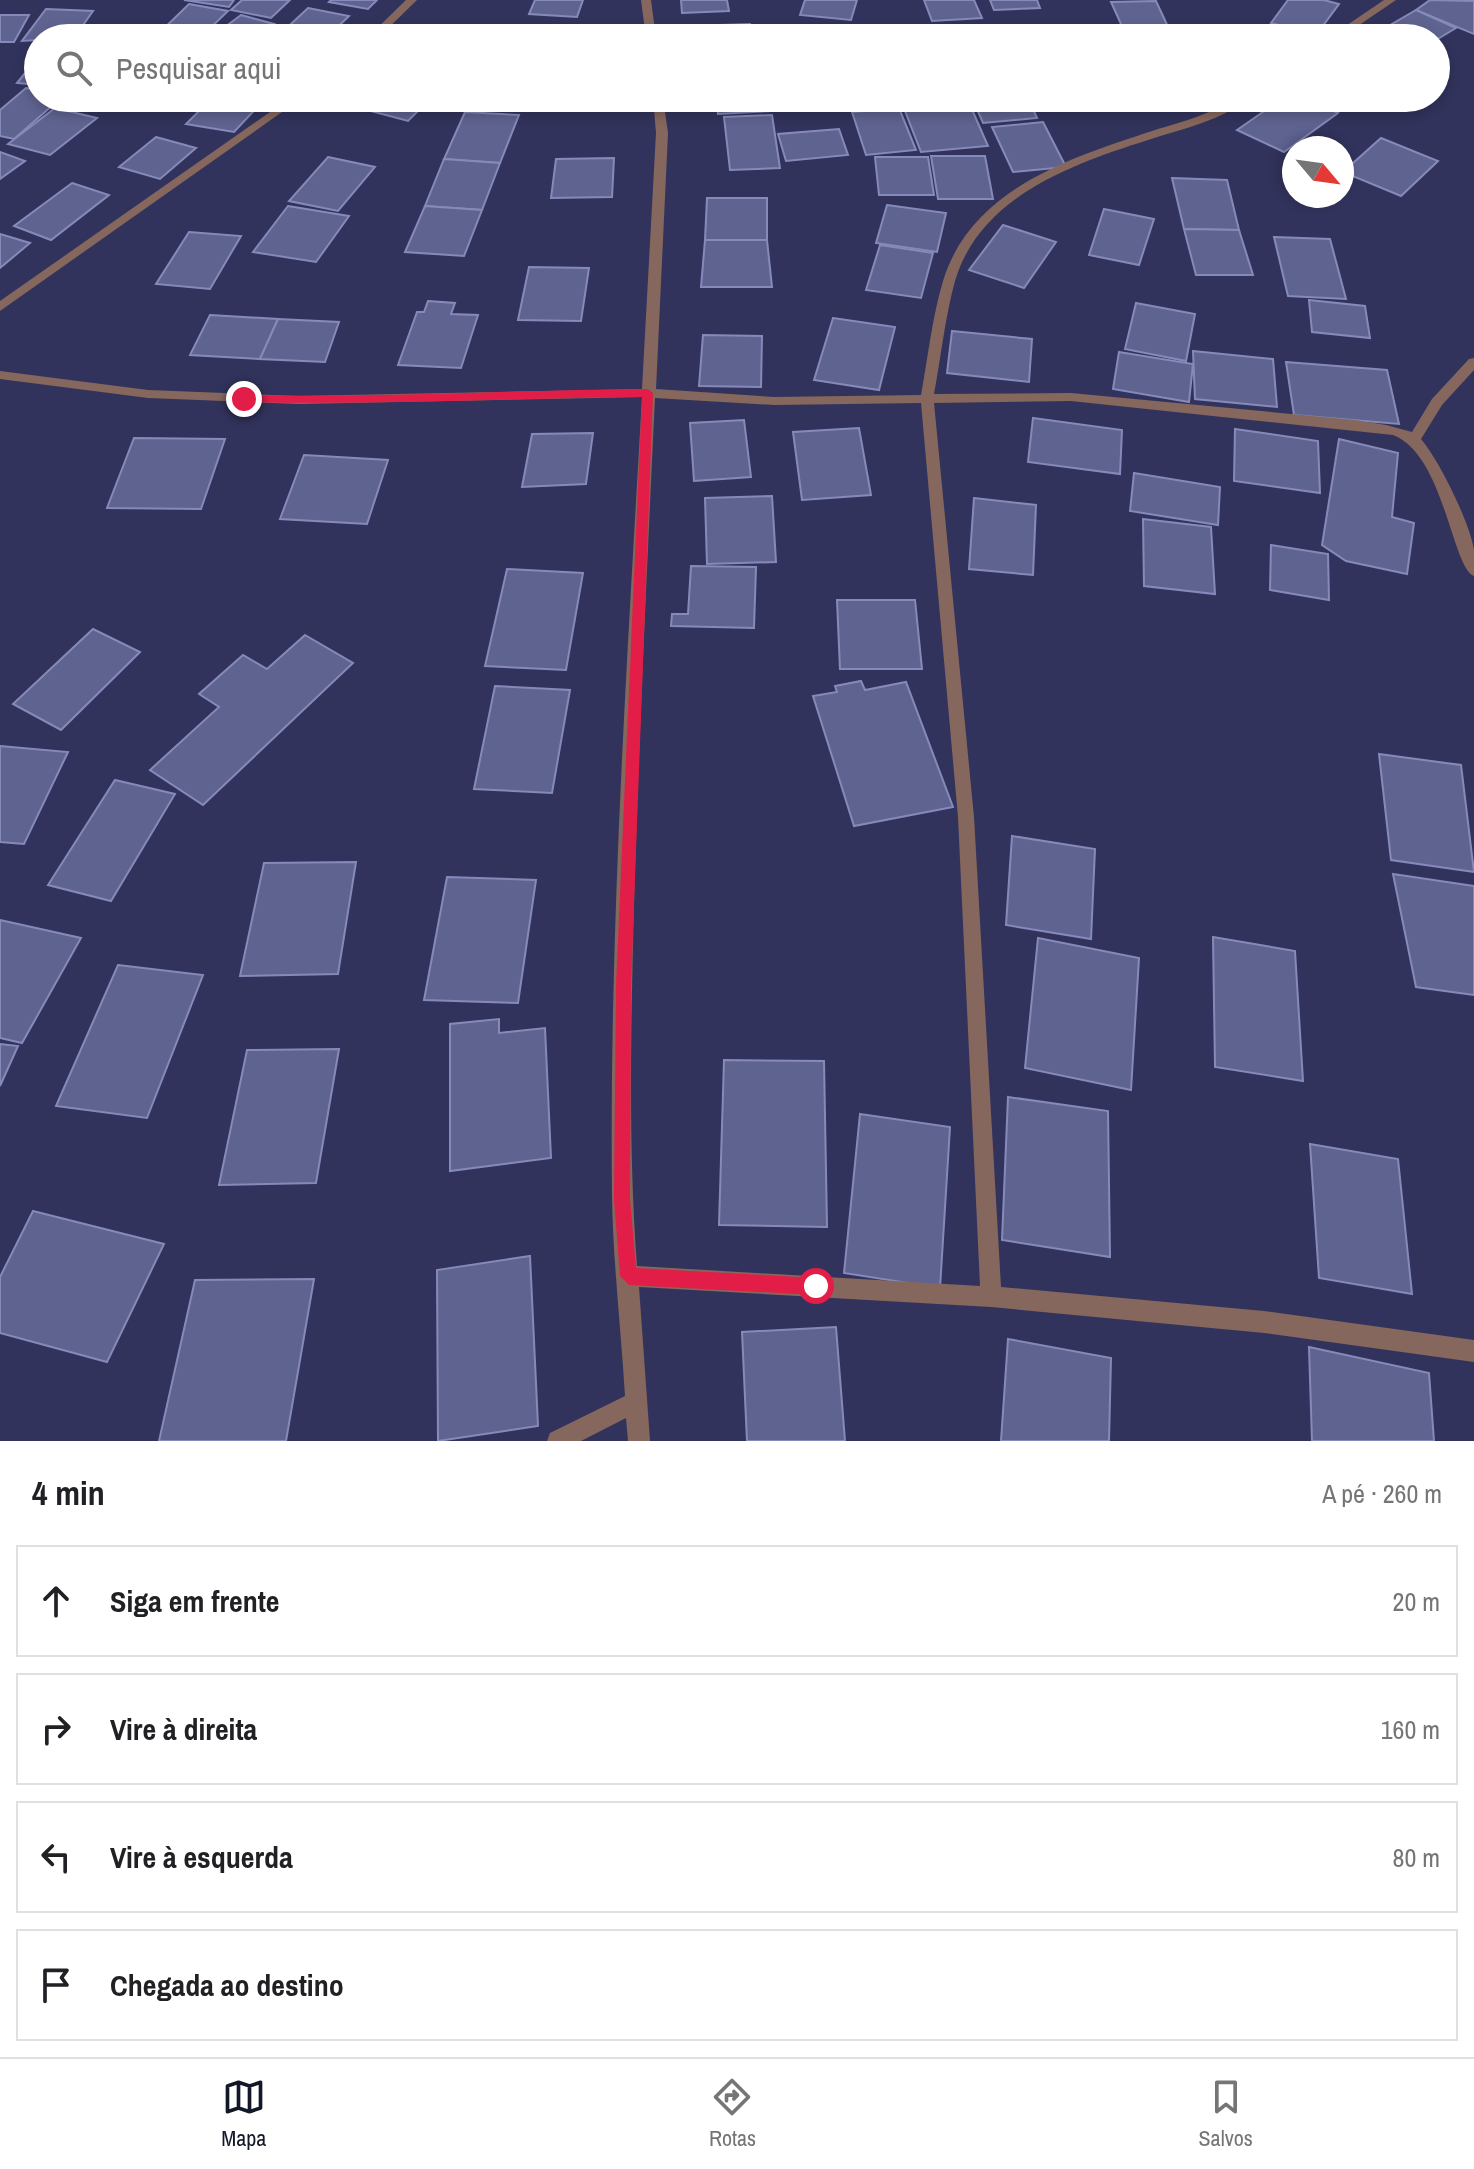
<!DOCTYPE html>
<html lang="pt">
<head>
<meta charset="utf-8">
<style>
	body { margin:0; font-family:"Archivo Narrow",sans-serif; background:#f2f2f2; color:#202124 }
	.compass { position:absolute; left:1282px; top:136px; width:72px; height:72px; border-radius:50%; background:#fff; box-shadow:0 4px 12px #0003; rotate:119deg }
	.stop { position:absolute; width:24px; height:24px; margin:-18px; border:6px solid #e11d48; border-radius:50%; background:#fff }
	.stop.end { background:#e11d48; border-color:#fff; box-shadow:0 2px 8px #0008 }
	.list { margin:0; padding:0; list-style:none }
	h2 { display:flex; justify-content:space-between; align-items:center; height:104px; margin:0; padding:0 32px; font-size:34px }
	h2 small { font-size:26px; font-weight:400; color:#757577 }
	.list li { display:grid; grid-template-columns:52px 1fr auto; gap:24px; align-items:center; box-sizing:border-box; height:112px; margin:0 16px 16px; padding:0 16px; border:2px solid #e0e0e0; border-radius:0px }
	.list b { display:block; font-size:30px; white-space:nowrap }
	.list em { font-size:26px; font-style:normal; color:#757577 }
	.icon { flex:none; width:44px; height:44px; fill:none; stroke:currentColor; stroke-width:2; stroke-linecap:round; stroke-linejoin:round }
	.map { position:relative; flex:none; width:1474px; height:1441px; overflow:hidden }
	.search { position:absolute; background:#fff; box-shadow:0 4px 12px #0003; left:24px; right:24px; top:24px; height:88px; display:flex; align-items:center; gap:20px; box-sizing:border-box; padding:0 28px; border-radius:44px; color:#757577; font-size:30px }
	.sheet { height:616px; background:#fff }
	nav { display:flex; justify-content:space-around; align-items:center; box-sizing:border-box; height:112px; border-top:2px solid #e0e0e0; background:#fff; font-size:22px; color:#757577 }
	nav a { display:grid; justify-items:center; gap:4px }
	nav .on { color:#111827 }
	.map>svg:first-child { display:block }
</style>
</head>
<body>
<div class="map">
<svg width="1474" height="1441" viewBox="0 0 1474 1441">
	<rect width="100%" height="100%" fill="#32335c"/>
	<g fill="#5f6390" stroke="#868aba" stroke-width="2">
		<path d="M184,0H234L229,7Z"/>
		<path d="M242,0H290L271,18L231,10Z"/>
		<path d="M331,0H377L368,9L329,2Z"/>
		<path d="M535,0H583L577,17L529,14Z"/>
		<path d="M681,0H727L729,11L682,13Z"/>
		<path d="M805,0H857L851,20L800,15Z"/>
		<path d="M924,0H974L982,18L932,21Z"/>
		<path d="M990,0H1037L1040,8L994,10Z"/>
		<path d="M1288,0H1324L1339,4L1316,35L1271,23Z"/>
		<path d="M1430,0L1474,1V34L1416,10Z"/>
		<path d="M1156,1L1170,31L1125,33L1111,2Z"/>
		<path d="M189,4L228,11L200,38H154Z"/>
		<path d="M308,8L349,16L326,38H276Z"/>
		<path d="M46,9L93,11L74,38L22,41Z"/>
		<path d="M1416,10L1456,28L1436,40L1373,35Z"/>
		<path d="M0,15H29L14,42H0Z"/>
		<path d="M241,15L274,24L255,38H210Z"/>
		<path d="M750,24L752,38H689L688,26Z"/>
		<path d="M460,29L504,37L452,38Z"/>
		<path d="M871,31H914L915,38H872Z"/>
		<path d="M1172,33L1174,38H1127L1126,35Z"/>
		<path d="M792,34H839L840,38H792Z"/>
		<path d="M38,57V85L17,83Z"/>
		<path d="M26,88L38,90V98H61L14,139L0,136V110Z"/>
		<path d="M212,98H266L234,132L186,124Z"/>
		<path d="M380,98H431L408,121L367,110Z"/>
		<path d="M559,98H614L613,110H557Z"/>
		<path d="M716,98H770L772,111L718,114Z"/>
		<path d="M972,98H1028L1037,118L983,123Z"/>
		<path d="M1036,98H1078L1083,108L1042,111Z"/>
		<path d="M1150,98H1200L1203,111L1152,109Z"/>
		<path d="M1283,98H1305L1338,113L1284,152L1237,130Z"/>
		<path d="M970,105L988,146L921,152L905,111Z"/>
		<path d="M55,108L97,118L50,155L8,144Z"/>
		<path d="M899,108L916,150L866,155L852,112Z"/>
		<path d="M465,112L519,115L500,163L444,159Z"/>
		<path d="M772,115L780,168L730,170L724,117Z"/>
		<path d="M1043,122L1066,167L1013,172L992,127Z"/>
		<path d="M839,129L848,155L786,161L778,134Z"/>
		<path d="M156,137L196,148L160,179L119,167Z"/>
		<path d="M1381,138L1438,161L1401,196L1343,172Z"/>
		<path d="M0,152L25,161L0,179Z"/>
		<path d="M931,156H985L993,199H938Z"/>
		<path d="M328,157L375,167L338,211L289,201Z"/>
		<path d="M875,157H928L934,195H879Z"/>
		<path d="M614,158L612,197L551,198L556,159Z"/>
		<path d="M444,159L500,163L482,210L425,206Z"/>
		<path d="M1172,178L1227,180L1239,230L1184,229Z"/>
		<path d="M72,183L109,195L51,240L14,226Z"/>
		<path d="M707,198H767V240H705Z"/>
		<path d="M887,205L946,213L937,252L876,243Z"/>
		<path d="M288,206L349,216L316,262L253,252Z"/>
		<path d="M425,206L482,210L464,256L405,252Z"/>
		<path d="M1104,209L1154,219L1139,265L1089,255Z"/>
		<path d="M1003,225L1056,242L1024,288L969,270Z"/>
		<path d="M1184,229L1239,230L1253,275H1196Z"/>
		<path d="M189,232L241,236L210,289L156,284Z"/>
		<path d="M0,234L30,243L0,268Z"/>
		<path d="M1274,237L1330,239L1346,299L1288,296Z"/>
		<path d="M705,240H767L772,287H701Z"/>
		<path d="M880,245L933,253L921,298L866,290Z"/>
		<path d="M529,267L589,268L581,321L518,320Z"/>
		<path d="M1309,300L1365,306L1370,338L1312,332Z"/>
		<path d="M428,301L455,303L451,314L478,315L461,368L398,365L417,312H424Z"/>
		<path d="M1136,303L1195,314L1186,361L1125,349Z"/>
		<path d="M210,315L278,319L260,359L190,355Z"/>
		<path d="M833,318L895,327L879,390L814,380Z"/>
		<path d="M278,319L339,322L325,362L260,359Z"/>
		<path d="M952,331L1032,339L1029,382L947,373Z"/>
		<path d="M703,335L762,336L761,387L699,386Z"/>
		<path d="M1193,351L1273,359L1277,407L1195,399Z"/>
		<path d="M1119,352L1193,364L1189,402L1113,389Z"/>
		<path d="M1286,362L1387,370L1399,424L1294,415Z"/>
		<path d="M1033,418L1122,430L1120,474L1028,462Z"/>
		<path d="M744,420L751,477L694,481L690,423Z"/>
		<path d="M859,428L871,495L802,500L793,432Z"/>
		<path d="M1235,429L1318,441L1320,493L1234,481Z"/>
		<path d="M593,433L586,484L522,487L532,434Z"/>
		<path d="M134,438L225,439L201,509L107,508Z"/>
		<path d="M1339,439L1398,453L1392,517L1414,523L1407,574L1346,561L1322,545Z"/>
		<path d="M304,455L388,460L367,524L280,519Z"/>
		<path d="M1134,473L1220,487L1218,525L1130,511Z"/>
		<path d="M772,496L776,562L707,564L705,498Z"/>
		<path d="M974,498L1036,505L1033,575L969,569Z"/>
		<path d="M1143,519L1211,527L1215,594L1144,586Z"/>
		<path d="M1271,545L1328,554L1329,600L1270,590Z"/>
		<path d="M691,566L756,567L754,628L671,626L672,614H688Z"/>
		<path d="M507,569L583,573L566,670L485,666Z"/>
		<path d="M837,600H915L922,669H840Z"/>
		<path d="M93,629L140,652L61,730L13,704Z"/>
		<path d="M305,635L353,663L203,805L150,770L219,707L199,694L243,655L267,669Z"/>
		<path d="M861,681L865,690L906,682L953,807L854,826L813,696L837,692L835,686Z"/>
		<path d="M495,686L570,690L552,793L474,789Z"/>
		<path d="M0,746L68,752L24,844L0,842Z"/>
		<path d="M1379,754L1461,765L1474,872L1391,860Z"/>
		<path d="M115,780L175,794L111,901L48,885Z"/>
		<path d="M1012,836L1095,849L1091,939L1006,925Z"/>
		<path d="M356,862L338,974L240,976L264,863Z"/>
		<path d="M1393,874L1474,886V995L1416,987Z"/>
		<path d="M447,877L536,880L518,1003L424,1000Z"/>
		<path d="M0,920L81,938L22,1043L0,1038Z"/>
		<path d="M1213,937L1295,951L1303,1081L1215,1067Z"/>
		<path d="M1038,938L1139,958L1131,1090L1025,1068Z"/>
		<path d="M118,965L203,975L147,1118L56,1106Z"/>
		<path d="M499,1019V1033L545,1028L551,1158L450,1171V1024Z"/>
		<path d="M0,1044L18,1046L0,1086Z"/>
		<path d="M339,1049L316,1183L219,1185L247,1050Z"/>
		<path d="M724,1060L824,1061L827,1227L719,1225Z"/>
		<path d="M1008,1097L1108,1111L1110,1257L1002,1240Z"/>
		<path d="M860,1114L950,1127L940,1288L844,1273Z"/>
		<path d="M1310,1144L1398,1159L1412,1294L1319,1278Z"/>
		<path d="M33,1211L164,1244L107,1362L0,1333V1277Z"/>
		<path d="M530,1256L538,1426L438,1441L437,1270Z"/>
		<path d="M314,1279L286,1441H159L195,1280Z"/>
		<path d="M836,1327L845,1441H747L742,1332Z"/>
		<path d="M1008,1339L1111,1358L1109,1441H1001Z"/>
		<path d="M1309,1347L1429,1373L1434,1441H1312Z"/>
	</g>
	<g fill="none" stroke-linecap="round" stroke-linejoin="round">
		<g fill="#86675d" fill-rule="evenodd">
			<path d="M406,0H417L378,38H367Z"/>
			<path d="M641,0H651L656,38H646Z"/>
			<path d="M1384,0H1396L1340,38H1328Z"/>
			<path d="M290,98H302L0,311V301Z"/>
			<path d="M653,98H663L668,133L656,389L774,397L921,395C928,357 932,318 943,281C971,189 1070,158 1152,131C1170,125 1191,120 1209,112C1224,105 1232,98 1248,98C1222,121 1181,129 1148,140C1073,164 980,196 955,281C945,317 941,357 934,394L1071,393L1355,420L1386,425L1412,432L1432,399L1469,359L1474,358V370L1442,405L1421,439C1439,460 1470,523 1474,550C1474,559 1474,568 1474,576C1452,568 1444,454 1393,435L1071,401L934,403L974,817L1001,1287L1264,1311L1474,1340V1362L1264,1333L991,1307L639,1287L650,1441H628L626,1418L581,1441H547L550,1433L625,1396C621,1329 613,1262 612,1196C609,930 627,663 642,397L298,404L148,398L0,379V371L148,390L298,396L642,389L656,133ZM655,398L774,405L921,403L958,817L980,1286L637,1266C628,1145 631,1023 634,902C639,734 647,566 655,398Z"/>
		</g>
	</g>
	<path fill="#e11d48" d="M648,389L653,393L631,985L630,1199L636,1268L816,1278L824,1286L816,1295L629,1285L620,1276L614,1199L616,985L642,397C509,398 377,405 244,402L239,399L244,395C379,398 513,390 648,389Z"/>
</svg>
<svg class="compass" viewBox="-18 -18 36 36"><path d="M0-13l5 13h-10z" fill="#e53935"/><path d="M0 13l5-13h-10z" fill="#757577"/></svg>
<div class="stop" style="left:816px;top:1286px"></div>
<div class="stop end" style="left:244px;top:399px"></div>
<div class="search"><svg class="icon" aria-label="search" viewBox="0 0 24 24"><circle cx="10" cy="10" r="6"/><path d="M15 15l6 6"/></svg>Pesquisar aqui</div>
</div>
<section class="sheet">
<h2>4 min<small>A pé · 260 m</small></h2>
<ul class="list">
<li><svg class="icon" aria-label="ahead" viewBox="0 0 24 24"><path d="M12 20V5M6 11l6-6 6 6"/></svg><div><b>Siga em frente</b></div><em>20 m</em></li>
<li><svg class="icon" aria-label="right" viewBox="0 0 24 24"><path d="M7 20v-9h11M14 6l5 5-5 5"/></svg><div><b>Vire à direita</b></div><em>160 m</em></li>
<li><svg class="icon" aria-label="left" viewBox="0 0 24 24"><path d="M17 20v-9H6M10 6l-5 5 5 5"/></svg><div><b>Vire à esquerda</b></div><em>80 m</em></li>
<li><svg class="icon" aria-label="arrive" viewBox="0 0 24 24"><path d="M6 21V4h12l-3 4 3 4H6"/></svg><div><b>Chegada ao destino</b></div></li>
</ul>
</section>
<nav>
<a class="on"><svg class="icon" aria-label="map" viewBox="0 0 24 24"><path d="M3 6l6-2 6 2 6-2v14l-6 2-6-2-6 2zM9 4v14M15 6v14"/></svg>Mapa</a>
<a><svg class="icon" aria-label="directions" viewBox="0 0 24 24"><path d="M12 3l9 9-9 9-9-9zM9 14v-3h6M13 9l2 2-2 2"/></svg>Rotas</a>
<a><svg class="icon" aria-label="saved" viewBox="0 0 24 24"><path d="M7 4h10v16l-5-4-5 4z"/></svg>Salvos</a>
</nav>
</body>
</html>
